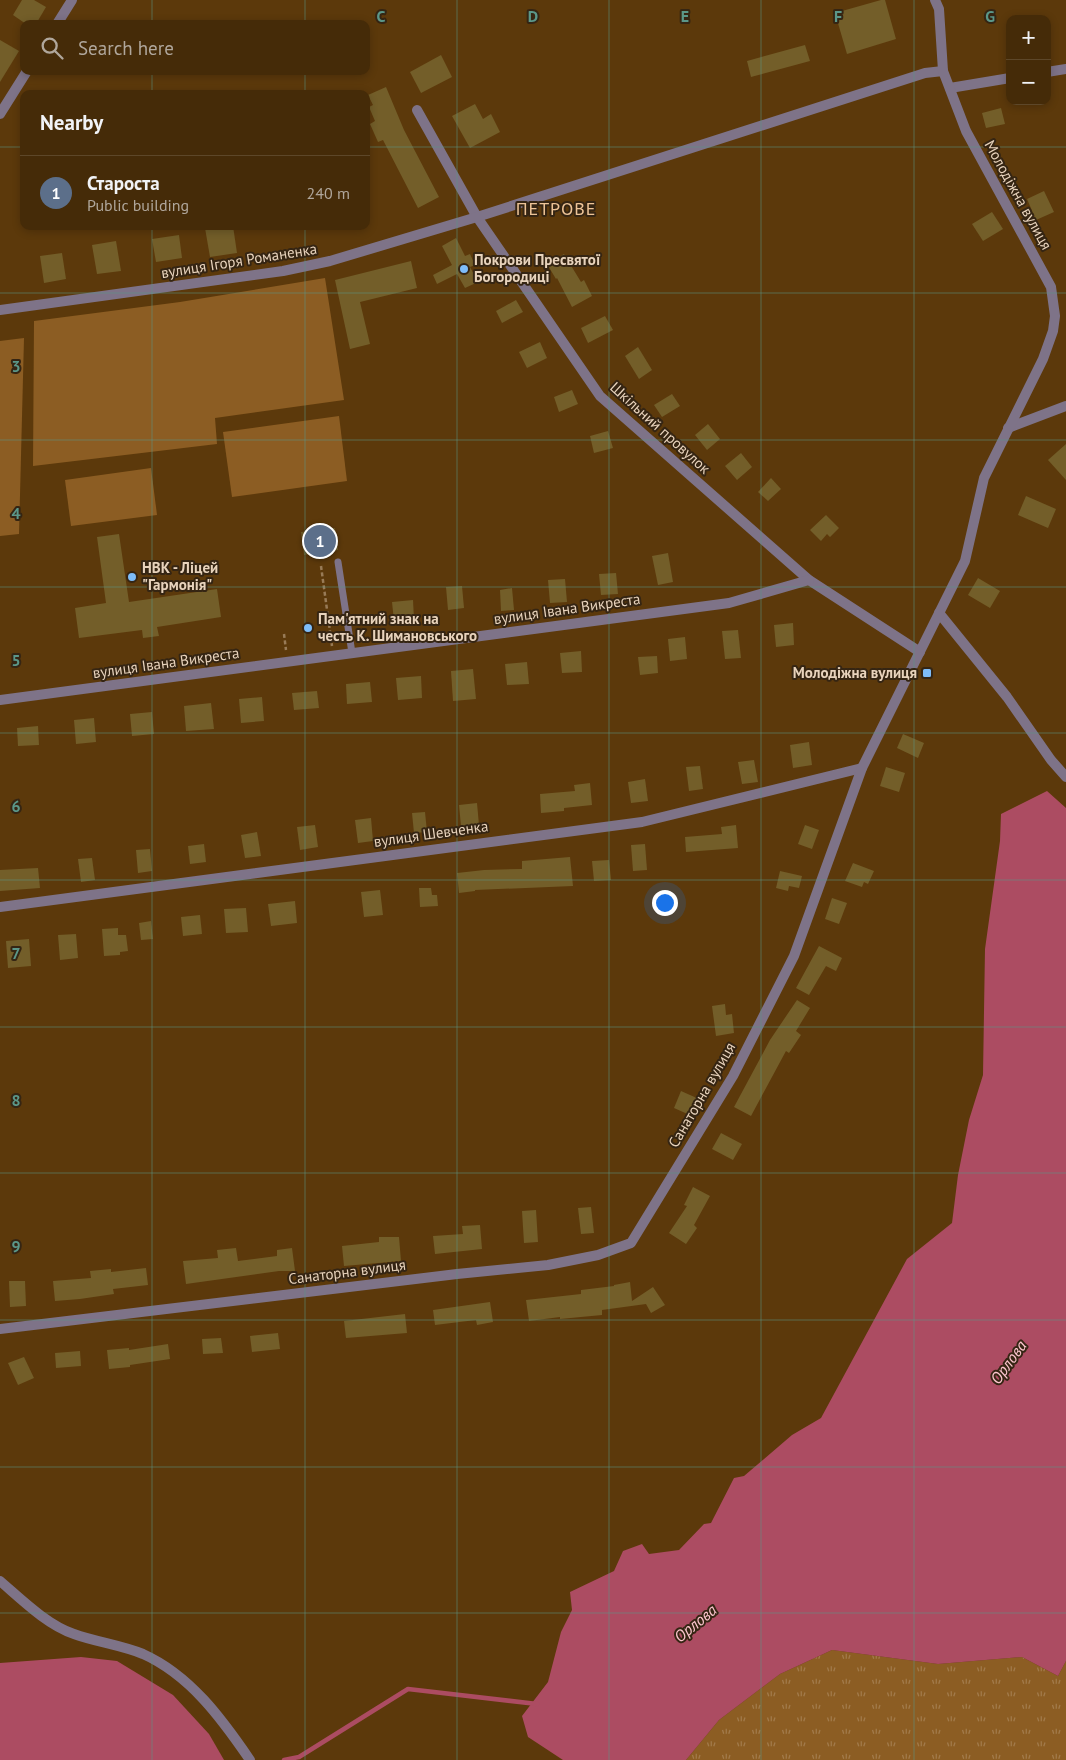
<!DOCTYPE html>
<html lang="en">
<head>
<meta charset="utf-8">
<style>
	body { margin:0; font-family:"PT Sans",sans-serif; background:#4f3716; color:#f1f3f6 }
	.controls { position:absolute; right:15px; top:15px; display:grid; overflow:hidden; border-radius:10px; box-shadow:0 2px 8px #0003 }
	.controls button { width:45px; height:45px; display:grid; place-items:center; padding:0; border:0; border-bottom:1px solid #5d4729; background:#452b08; color:#f1f3f6; font:25px sans-serif }
	.you { position:absolute; left:664px; top:902px; width:18px; height:18px; margin:-12px; border:4px solid #fff; border-radius:50%; background:#1a73e8; box-shadow:0 0 0 8px #1a73e833 }
	.badge { display:grid; place-items:center; width:32px; height:32px; border-radius:50%; background:#d6ab8b; color:#fff; font-size:16px; font-weight:700 }
	.pin { position:absolute; translate:-50% -50%; border:2px solid #fff; box-shadow:0 1px 5px #0006 }
	.list { margin:0; padding:0; list-style:none }
	h2 { display:flex; justify-content:space-between; align-items:center; height:65px; margin:0; padding:0 20px; font-size:21px }
	h2 small { font-size:16px; font-weight:400; color:#b0a79c }
	.list li { display:grid; grid-template-columns:32px 1fr auto; gap:15px; align-items:center; box-sizing:border-box; height:75px; padding:0 20px; border-top:1px solid #5d4729 }
	.list b { display:block; font-size:19px; white-space:nowrap }
	.list p { margin:0; font-size:16px; white-space:nowrap; color:#b0a79c }
	.list em { font-size:16px; font-style:normal; color:#b0a79c }
	.icon { flex:none; width:28px; height:28px; fill:none; stroke:currentColor; stroke-width:2; stroke-linecap:round; stroke-linejoin:round }
	.map { position:relative; flex:none; width:1066px; height:1760px; overflow:hidden }
	.search { position:absolute; background:#452b08; box-shadow:0 2px 8px #0003; left:20px; top:20px; width:350px; height:55px; display:flex; align-items:center; gap:12px; box-sizing:border-box; padding:0 18px; border-radius:10px; color:#b0a79c; font-size:19px }
	.panel { position:absolute; background:#452b08; box-shadow:0 2px 8px #0003; left:20px; top:90px; width:350px; height:140px; border-radius:10px }
	.map>svg:first-child { display:block }
</style>
</head>
<body>
<div class="map">
<svg width="1066" height="1760" viewBox="0 0 1066 1760">
	<defs>
		<pattern id="grass-tufts" width="24" height="20" patternUnits="userSpaceOnUse" patternTransform="scale(1.25)"><rect width="24" height="20" fill="#8c5d23"/><path d="M3 7l-1-3M5 7V3M7 7l1-3M15 17l-1-3M17 17v-4M19 17l1-3" fill="none" stroke="#a27b4b"/></pattern>
	</defs>
	<rect width="100%" height="100%" fill="#5c390b"/>
	<path fill="url(#grass-tufts)" d="M832,1650L938,1664L1022,1657L1058,1676L1066,1661V1760H686L719,1720L780,1674Z"/>
	<g fill="#8c5d23">
		<path d="M325,278L344,400L215,418L217,444L33,466L34,321L180,302Z"/>
		<path d="M24,338L19,534L0,536V341Z"/>
		<path d="M339,416L347,481L232,497L223,432Z"/>
		<path d="M151,468L157,515L71,526L65,480Z"/>
	</g>
	<g fill="#ac4c62">
		<path d="M1047,791L1066,808V1661L1058,1676L1022,1657L938,1664L832,1650L780,1674L719,1720L686,1760H563L528,1737L522,1716L548,1682L561,1632L572,1610L570,1592L614,1571L623,1551L642,1544L649,1554L679,1550L704,1524L711,1523L734,1478L744,1476L792,1435L821,1418L907,1259L952,1223L958,1175L969,1120L983,1075L985,949L1000,841L1001,814Z"/>
		<path d="M81,1657L117,1661L173,1695L209,1734L224,1760H0V1663Z"/>
	</g>
	<g fill="none" stroke-linecap="round" stroke-linejoin="round">
		<path stroke="#ac4c62" stroke-width="4.5" d="M284,1760L299,1757L408,1689L537,1704"/>
	</g>
	<g fill="#735e29">
		<path d="M22,0H34L46,7L36,24H26L13,15Z"/>
		<path d="M881,0H885L896,39L847,54L835,13Z"/>
		<path d="M0,40L19,51L0,82Z"/>
		<path d="M805,45L810,61L751,77L747,61Z"/>
		<path d="M441,55L452,77L421,93L410,72Z"/>
		<path d="M386,87L404,130L439,197L418,208L383,140L378,142L370,124L375,121L369,107L373,105L368,95Z"/>
		<path d="M475,104L483,119L491,114L500,132L470,148L452,116Z"/>
		<path d="M1001,108L1005,124L986,128L982,113Z"/>
		<path d="M1044,191L1054,212L1036,220L1027,199Z"/>
		<path d="M992,212L1003,229L983,241L972,224Z"/>
		<path d="M217,226H233L237,253L210,257L205,228Z"/>
		<path d="M179,235L182,258L156,262L152,239Z"/>
		<path d="M456,238L465,256L470,254L475,265L470,267L478,282L465,288L457,274L437,284L433,275L452,265L442,246Z"/>
		<path d="M116,241L121,271L97,274L92,245Z"/>
		<path d="M62,253L66,279L44,283L40,256Z"/>
		<path d="M564,254L581,282L584,280L592,296L572,307L557,278L556,279L547,264Z"/>
		<path d="M411,261L417,288L360,302L370,344L350,349L335,280Z"/>
		<path d="M516,300L523,312L502,323L496,311Z"/>
		<path d="M605,316L613,330L588,343L581,328Z"/>
		<path d="M540,342L547,358L527,368L519,352Z"/>
		<path d="M638,347L652,370L639,379L625,356Z"/>
		<path d="M572,390L578,404L559,412L554,397Z"/>
		<path d="M672,394L680,406L662,417L654,405Z"/>
		<path d="M708,424L720,439L707,450L695,435Z"/>
		<path d="M608,431L613,448L594,453L590,436Z"/>
		<path d="M1066,444V480L1048,460Z"/>
		<path d="M741,453L752,467L737,480L725,466Z"/>
		<path d="M771,478L781,489L768,501L758,492Z"/>
		<path d="M1026,496L1056,509L1048,528L1018,515Z"/>
		<path d="M826,515L839,528L830,537L827,534L821,541L810,530Z"/>
		<path d="M335,528L338,550L304,555L301,532Z"/>
		<path d="M119,534L129,602L217,589L221,617L157,627L159,636L143,638L142,630L79,638L75,608L106,603L97,537Z"/>
		<path d="M668,553L673,582L658,585L652,556Z"/>
		<path d="M616,573L618,594L601,595L599,574Z"/>
		<path d="M978,578L1000,591L990,608L968,595Z"/>
		<path d="M565,579L567,602L550,603L548,580Z"/>
		<path d="M462,586L464,608L448,610L446,587Z"/>
		<path d="M512,588L514,610L501,611L500,590Z"/>
		<path d="M413,600L414,619L394,621L392,602Z"/>
		<path d="M793,623L794,645L776,647L774,625Z"/>
		<path d="M738,630L741,658L725,659L722,631Z"/>
		<path d="M685,637L687,659L670,661L668,639Z"/>
		<path d="M581,651L582,672L562,673L560,653Z"/>
		<path d="M657,656L658,673L640,675L638,657Z"/>
		<path d="M527,662L529,684L507,685L505,664Z"/>
		<path d="M473,669L476,699L453,701L451,671Z"/>
		<path d="M421,676L422,698L398,700L396,678Z"/>
		<path d="M370,682L372,702L347,704L346,684Z"/>
		<path d="M317,691L319,708L294,710L292,693Z"/>
		<path d="M262,697L264,721L241,723L239,699Z"/>
		<path d="M211,703L214,729L186,731L184,706Z"/>
		<path d="M152,712L154,734L132,736L130,714Z"/>
		<path d="M94,718L96,742L76,744L74,720Z"/>
		<path d="M38,726L39,745L18,746L17,728Z"/>
		<path d="M903,734L924,743L918,758L897,748Z"/>
		<path d="M809,742L812,765L793,768L790,745Z"/>
		<path d="M754,760L758,782L742,784L738,762Z"/>
		<path d="M700,766L703,789L689,791L686,767Z"/>
		<path d="M886,767L905,773L899,792L880,786Z"/>
		<path d="M645,779L648,801L631,803L628,782Z"/>
		<path d="M590,783L592,805L564,808V811L541,813L540,794L575,791L574,785Z"/>
		<path d="M477,803L479,825L461,826L459,805Z"/>
		<path d="M425,812L427,832L414,833L412,813Z"/>
		<path d="M371,818L373,841L358,843L355,820Z"/>
		<path d="M315,825L318,847L300,850L297,827Z"/>
		<path d="M736,825L738,848L686,852L685,837L722,834L721,827Z"/>
		<path d="M805,825L819,830L812,849L798,844Z"/>
		<path d="M257,832L261,856L245,858L241,835Z"/>
		<path d="M204,844L206,862L190,864L188,846Z"/>
		<path d="M645,844L647,870L633,871L631,845Z"/>
		<path d="M150,849L152,871L138,873L136,850Z"/>
		<path d="M570,857L573,886L475,890V891L459,893L457,873L484,870L522,869V861Z"/>
		<path d="M92,858L95,880L81,882L78,859Z"/>
		<path d="M609,860L611,880L594,881L592,861Z"/>
		<path d="M853,863L874,871L868,884L864,882L862,887L845,881Z"/>
		<path d="M38,868L40,888L0,891V870Z"/>
		<path d="M780,871L802,876L799,888L789,886L788,891L776,888Z"/>
		<path d="M419,888H431L432,895H437L438,906L420,907Z"/>
		<path d="M380,890L383,915L364,917L361,892Z"/>
		<path d="M832,898L847,903L839,924L825,919Z"/>
		<path d="M295,901L297,923L271,926L268,904Z"/>
		<path d="M246,908L248,932L226,933L224,909Z"/>
		<path d="M200,915L202,934L183,936L181,917Z"/>
		<path d="M151,921L153,939L141,940L139,923Z"/>
		<path d="M118,928V935H126L128,951L120,952V955L104,956L102,929Z"/>
		<path d="M76,934L78,958L60,960L58,935Z"/>
		<path d="M29,939L31,966L8,968L6,941Z"/>
		<path d="M819,946L842,958L836,971L826,966L809,995L796,988Z"/>
		<path d="M797,1000L810,1008L796,1031L801,1035L789,1053L786,1051L751,1116L734,1107L770,1040Z"/>
		<path d="M725,1004L726,1015L732,1014L734,1033L716,1036L712,1006Z"/>
		<path d="M681,1091L699,1099L692,1116L674,1108Z"/>
		<path d="M721,1133L742,1144L733,1160L712,1149Z"/>
		<path d="M693,1187L710,1196L694,1225L697,1228L686,1244L669,1233L687,1206L684,1205Z"/>
		<path d="M591,1207L594,1233L581,1234L578,1208Z"/>
		<path d="M536,1210L538,1242L524,1243L522,1211Z"/>
		<path d="M480,1225L482,1249L435,1254L433,1236L463,1234L462,1226Z"/>
		<path d="M379,1237H399L401,1261L344,1266L342,1246L379,1242Z"/>
		<path d="M236,1248L238,1261L277,1256V1250L292,1248L295,1271H279L186,1284L183,1261L218,1258L217,1250Z"/>
		<path d="M146,1268L148,1285L113,1289L114,1294L80,1299L55,1301L53,1281L91,1278L90,1271L111,1269V1272Z"/>
		<path d="M9,1281H25L26,1306L10,1307Z"/>
		<path d="M630,1282L632,1301L653,1287L665,1305L651,1313L646,1304L602,1310V1315L560,1319V1317L529,1321L526,1300L581,1294V1290L614,1286V1285Z"/>
		<path d="M490,1302L493,1322L477,1325L476,1320L435,1325L433,1310Z"/>
		<path d="M405,1314L407,1333L346,1338L344,1321Z"/>
		<path d="M278,1333L280,1349L252,1352L250,1336Z"/>
		<path d="M221,1338L223,1353L203,1354L202,1339Z"/>
		<path d="M168,1344L170,1359L130,1365V1367L109,1369L107,1350L129,1348V1350Z"/>
		<path d="M80,1351L81,1366L56,1368L55,1353Z"/>
		<path d="M24,1357L34,1378L18,1385L8,1363Z"/>
	</g>
	<g fill="none" stroke-linecap="round" stroke-linejoin="round">
		<g stroke="#987b57" stroke-width="2.5" stroke-dasharray="4 2.5" stroke-linecap="butt">
			<path d="M321,566L332,646"/>
			<path d="M284,634L286,650"/>
		</g>
		<path stroke="#7e7388" stroke-width="7" d="M338,562L352,653"/>
		<g stroke="#7e7388" stroke-width="10">
			<path d="M57,24L72,0"/>
			<path d="M1047,72L1066,69"/>
			<path d="M950,88L1010,78"/>
			<path d="M417,110L477,217L600,396L809,580L920,652"/>
			<path d="M0,114L27,71"/>
			<path d="M0,310L283,271L330,261L477,217L925,73L943,71"/>
			<path d="M1008,428L1066,406"/>
			<path d="M939,613L1007,697L1051,760L1066,777"/>
			<path d="M0,700L729,603L809,580"/>
			<path d="M0,907L642,822L862,768"/>
			<path d="M0,1329L457,1274L548,1265L598,1255L631,1243L733,1076L794,956L862,768L965,561L984,478L1043,359L1053,331L1055,316L1051,287L966,131L943,71L939,9L935,0"/>
			<path d="M0,1581C21,1599 47,1625 74,1634C96,1642 121,1645 143,1654C190,1675 222,1719 250,1760"/>
		</g>
	</g>
	<path fill="none" stroke="#5b9789" stroke-width="1" stroke-opacity="0.55" d="M152,0V24M305,0V24M457,0V1760M609,0V1760M761,0V1760M914,0V1760M152,71V94M305,71V94M0,147H24M366,147H1066M152,226V1760M305,226V1760M0,293H1066M0,440H1066M0,587H1066M0,733H1066M0,880H1066M0,1027H1066M0,1173H1066M0,1320H1066M0,1467H1066M0,1613H1066"/>
	<g fill="#7ebdf9" stroke="#352513" stroke-width="2">
		<circle cx="464" cy="269" r="5"/>
		<circle cx="132" cy="577" r="5"/>
		<circle cx="308" cy="628" r="5"/>
		<rect x="922" y="668" width="10" height="10" rx="2.5"/>
	</g>
	<g text-anchor="middle" stroke-width="4" stroke-linejoin="round" paint-order="stroke">
		<g font-size="15" fill="#e8d3bc" stroke="#352513">
			<text transform="translate(1018 195) rotate(61)" y="5">Молодіжна вулиця</text>
			<text transform="translate(239 261) rotate(-9)" y="5">вулиця Ігоря Романенка</text>
			<text transform="translate(660 428) rotate(42)" y="5">Шкільний провулок</text>
			<text transform="translate(567 609) rotate(-8)" y="5">вулиця Івана Викреста</text>
			<text transform="translate(166 663) rotate(-8)" y="5">вулиця Івана Викреста</text>
			<text transform="translate(431 834) rotate(-8)" y="5">вулиця Шевченка</text>
			<text transform="translate(702 1095) rotate(-60)" y="5">Санаторна вулиця</text>
			<text transform="translate(347 1272) rotate(-7)" y="5">Санаторна вулиця</text>
		</g>
		<g font-size="15" font-weight="bold" fill="#e8d3bc" stroke="#352513" text-anchor="start">
			<text x="474" y="265">Покрови Пресвятої<tspan x="474" dy="17">Богородиці</tspan></text>
			<text x="142" y="573">НВК - Ліцей<tspan x="142" dy="17">"Гармонія"</tspan></text>
			<text x="318" y="624">Пам'ятний знак на<tspan x="318" dy="17">честь К. Шимановського</tspan></text>
			<text x="917" y="678" text-anchor="end">Молодіжна вулиця</text>
		</g>
		<g font-size="16" font-style="italic" fill="#fdc6cf" stroke="#352513">
			<text transform="translate(1008 1362) rotate(-54)" y="6">Орлова</text>
			<text transform="translate(695 1623) rotate(-39)" y="6">Орлова</text>
		</g>
		<g font-size="18" letter-spacing="1" fill="#eec497" stroke="#352513">
			<text x="556" y="215">ПЕТРОВЕ</text>
		</g>
	</g>
	<g font-size="16" text-anchor="middle" font-weight="bold" fill="#5b9789" stroke="#352513" stroke-width="4" stroke-linejoin="round" paint-order="stroke">
		<text x="381" y="22">C</text>
		<text x="533" y="22">D</text>
		<text x="685" y="22">E</text>
		<text x="838" y="22">F</text>
		<text x="990" y="22">G</text>
		<text x="16" y="372">3</text>
		<text x="16" y="519">4</text>
		<text x="16" y="666">5</text>
		<text x="16" y="812">6</text>
		<text x="16" y="959">7</text>
		<text x="16" y="1106">8</text>
		<text x="16" y="1252">9</text>
	</g>
</svg>
<div class="controls">
<button>+</button>
<button>−</button>
</div>
<div class="you"></div>
<div class="pin badge" style="left:320px;top:541px;background:#5c6f8a">1</div>
<div class="search"><svg class="icon" aria-label="search" viewBox="0 0 24 24"><circle cx="10" cy="10" r="6"/><path d="M15 15l6 6"/></svg>Search here</div>
<section class="panel">
<h2>Nearby<small></small></h2>
<ul class="list">
<li><span class="badge" style="background:#5c6f8a">1</span><div><b>Староста</b><p>Public building</p></div><em>240 m</em></li>
</ul>
</section>
</div>
</body>
</html>
